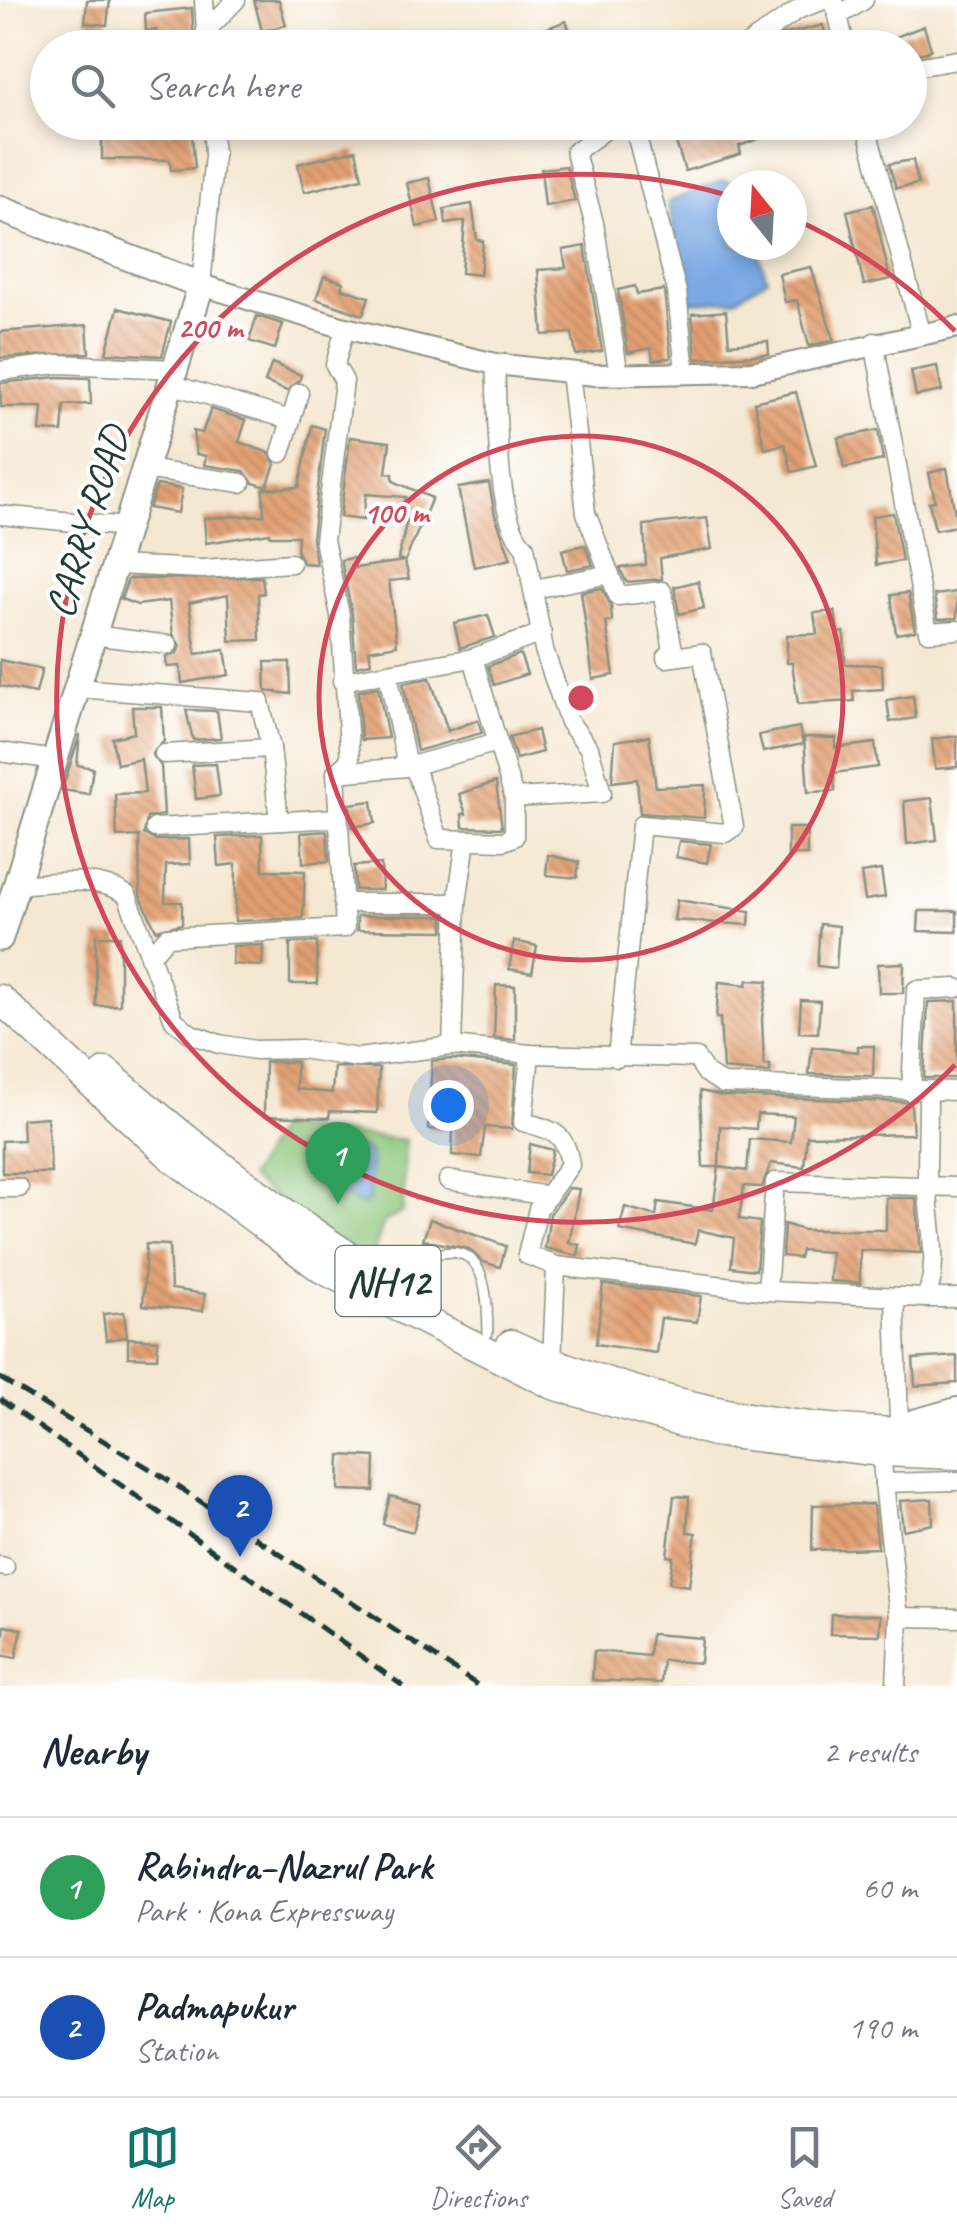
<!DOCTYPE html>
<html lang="en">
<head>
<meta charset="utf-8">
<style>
	body { margin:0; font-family:Caveat,sans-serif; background:#f2f2f3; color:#1f2937 }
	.compass { position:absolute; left:717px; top:170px; width:90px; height:90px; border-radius:50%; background:#fff; box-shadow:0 5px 15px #0003; rotate:342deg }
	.you { position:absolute; left:448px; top:1105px; width:35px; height:35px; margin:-25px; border:8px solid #fff; border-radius:50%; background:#1a73e8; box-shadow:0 0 0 15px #1a73e833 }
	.badge { display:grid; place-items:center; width:65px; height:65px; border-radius:50%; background:#0f766e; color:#fff; font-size:32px; font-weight:700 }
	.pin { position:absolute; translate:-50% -82px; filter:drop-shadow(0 2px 5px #0008) }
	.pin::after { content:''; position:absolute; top:52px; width:35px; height:30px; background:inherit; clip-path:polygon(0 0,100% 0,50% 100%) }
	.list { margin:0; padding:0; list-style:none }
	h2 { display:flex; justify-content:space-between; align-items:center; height:130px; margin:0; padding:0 40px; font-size:42px }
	h2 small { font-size:32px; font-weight:400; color:#747a83 }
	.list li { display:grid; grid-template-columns:65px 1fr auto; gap:30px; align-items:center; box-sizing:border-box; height:140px; padding:0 40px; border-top:2px solid #e0e1e3 }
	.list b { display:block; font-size:38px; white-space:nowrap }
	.list p { margin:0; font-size:32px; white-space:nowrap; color:#747a83 }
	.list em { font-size:32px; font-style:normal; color:#747a83 }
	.icon { flex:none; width:55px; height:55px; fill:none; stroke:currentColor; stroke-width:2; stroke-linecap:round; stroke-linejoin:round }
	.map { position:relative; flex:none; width:957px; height:1686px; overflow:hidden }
	.search { position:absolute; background:#fff; box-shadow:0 5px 15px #0003; left:30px; right:30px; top:30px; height:110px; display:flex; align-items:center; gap:25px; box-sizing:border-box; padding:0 35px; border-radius:55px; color:#747a83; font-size:38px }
	.sheet { height:410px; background:#fff }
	nav { display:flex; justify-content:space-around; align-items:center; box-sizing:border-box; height:140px; border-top:2px solid #e0e1e3; background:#fff; font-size:28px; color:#747a83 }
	nav a { display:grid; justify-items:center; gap:5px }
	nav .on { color:#0f766e }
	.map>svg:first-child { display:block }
</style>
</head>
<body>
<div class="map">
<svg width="957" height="1686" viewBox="0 0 957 1686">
	<defs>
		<pattern id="building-back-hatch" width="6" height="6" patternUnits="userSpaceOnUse" patternTransform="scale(2.5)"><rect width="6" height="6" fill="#e3a072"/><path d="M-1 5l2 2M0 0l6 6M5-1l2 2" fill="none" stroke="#b7845e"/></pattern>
	</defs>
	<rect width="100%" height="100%" fill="#fff"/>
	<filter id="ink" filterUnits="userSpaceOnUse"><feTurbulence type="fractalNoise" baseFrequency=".01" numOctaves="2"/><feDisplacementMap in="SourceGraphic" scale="20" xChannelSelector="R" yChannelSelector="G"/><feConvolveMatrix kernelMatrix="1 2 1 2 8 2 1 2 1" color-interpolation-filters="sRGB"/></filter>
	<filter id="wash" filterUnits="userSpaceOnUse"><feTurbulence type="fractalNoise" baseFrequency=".0048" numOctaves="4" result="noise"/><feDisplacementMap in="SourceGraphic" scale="40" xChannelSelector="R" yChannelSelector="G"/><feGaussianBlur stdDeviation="2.25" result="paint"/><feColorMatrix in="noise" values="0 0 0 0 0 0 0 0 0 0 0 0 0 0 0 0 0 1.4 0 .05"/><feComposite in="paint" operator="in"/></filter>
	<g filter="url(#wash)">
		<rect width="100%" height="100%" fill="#f5e8d2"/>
		<path fill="#8ac478" stroke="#548056" stroke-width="2.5" d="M278,1127L405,1140L403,1212L384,1222L368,1268L249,1178Z"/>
		<g fill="#79a8e3" stroke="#4c728c" stroke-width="2.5">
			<path d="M723,180L737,185H732V245H756L767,279L734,300L687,302L668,202Z"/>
			<path d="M365,1149L370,1154L369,1201L363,1205L323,1186L334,1150Z"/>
		</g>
		<g id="blocks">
			<g fill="url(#building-back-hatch)">
				<path d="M87,0H110L107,25L85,23Z"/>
				<path d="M254,0H279L286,25L262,31Z"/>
				<path d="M192,8L194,48H157L156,30L146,31L145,13Z"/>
				<path d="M566,21L575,44L499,48V46Z"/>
				<path d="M823,25L829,48H766L783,35Z"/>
				<path d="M924,26L931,49L927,52L910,55V48H867Z"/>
				<path d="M744,122L799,124L739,146L741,154L685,171L675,139Z"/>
				<path d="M191,125L195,168L171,170L170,160L102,159V128Z"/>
				<path d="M356,150L362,178L304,192L298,164Z"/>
				<path d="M913,160L918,184L896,188L889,164Z"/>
				<path d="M566,166L575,201L545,206L541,169Z"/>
				<path d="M429,178L439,222L417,227L407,183Z"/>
				<path d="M472,204L477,240L483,241L480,275L461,273L465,221L446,224L444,209Z"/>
				<path d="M873,205L890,279L864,285L847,211Z"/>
				<path d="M585,246L602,351L576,355L572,333L543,335L538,270L566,268L563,250Z"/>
				<path d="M811,267L834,340L809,346L797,300L785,302L779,274Z"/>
				<path d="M324,276L343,282L341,288L369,297L363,315L316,299Z"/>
				<path d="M635,286L637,294L664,290L671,358L653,360L651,348L628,353L618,290Z"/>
				<path d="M118,308L171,322L162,356L106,353Z"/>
				<path d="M726,311L729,344L768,341L769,354L696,359L692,314Z"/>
				<path d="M257,316L283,324L275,349L249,341Z"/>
				<path d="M87,325L89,353L0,358V332Z"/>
				<path d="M272,363L301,375L299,381L287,391L265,382Z"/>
				<path d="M937,366L942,391L916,396L911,371Z"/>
				<path d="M58,377L90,378L91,404L64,405L62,432L40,431L42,407H1L0,383Z"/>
				<path d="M796,392L816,466L792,472L785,444L765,449L754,402Z"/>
				<path d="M211,409L246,420L239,442L269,453L275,464L267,487L253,483L244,471L204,465L206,456L196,454L193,431L202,433Z"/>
				<path d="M312,425L325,429L312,538L316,564L303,563L297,552L298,536H270V533L206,543L204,518L264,515L263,489L299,487Z"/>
				<path d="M878,430L883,460L844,468L838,438Z"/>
				<path d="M350,437L390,442L386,473L393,474V481L432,498L405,561L409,579L389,581L397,645L369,650L371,663L356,666L352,614L341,560L353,558L355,568L404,561L398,559L407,520L398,516L406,497L366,494L363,520L340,517Z"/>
				<path d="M947,468L957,526L935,530L929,502L935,501L929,473Z"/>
				<path d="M489,483L495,515L511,559L474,567L458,488Z"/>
				<path d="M157,485L182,489L178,513L149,508Z"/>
				<path d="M893,513L902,561L876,565L872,516Z"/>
				<path d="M707,518L712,549L660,558L662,579L626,582L620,568L646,565L644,525Z"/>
				<path d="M585,545L593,565L567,570L562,550Z"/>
				<path d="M262,577L264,593L258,594L260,640L230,641L228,595L189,603L196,654L225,650L229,675L182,683L180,666L167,667L166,657L177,653L180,646L173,634L169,601L137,605L121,599L128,579Z"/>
				<path d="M698,581L704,608L679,614L674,587Z"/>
				<path d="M602,588L611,606L612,622H606L614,675L593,679L581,592Z"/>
				<path d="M957,592V618L938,619L934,595Z"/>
				<path d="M908,593L915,631L896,634L891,595Z"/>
				<path d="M835,611L838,633L844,632L845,664L882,665L883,689L853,691L854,701L798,704L792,663H787V635L817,634L814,613Z"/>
				<path d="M488,615L495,637L460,648L454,623Z"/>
				<path d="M520,654L527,674L494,685L488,666Z"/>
				<path d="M0,660L42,669L36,693L0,686Z"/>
				<path d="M265,662H290L291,694L266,691Z"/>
				<path d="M430,678L448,731L478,720L482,733L417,751L403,683Z"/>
				<path d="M378,687L388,738L361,740L358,691Z"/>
				<path d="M913,696L916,718L890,722L887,700Z"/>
				<path d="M132,707H162L164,741L152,754L161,766L164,815L147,818L144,834L155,840L189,839L190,864L166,865L165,902H182V924L156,930L140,895L139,836L117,837L115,794L145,793L141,759L117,764L112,738L134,733Z"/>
				<path d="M186,710L217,711L221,738L193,740Z"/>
				<path d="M799,727L803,744L763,752L759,735Z"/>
				<path d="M537,730L542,752L516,759L509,737Z"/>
				<path d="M80,734L77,765L93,768L89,794L62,790Z"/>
				<path d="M649,736L656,787L705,785L704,818L640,813L637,779L612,782L615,741Z"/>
				<path d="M957,736V767L935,769L932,739Z"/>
				<path d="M804,737L836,738L835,748L875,743L878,767L834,773L835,791L808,792Z"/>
				<path d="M216,764L220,796L196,799L192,765Z"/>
				<path d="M496,782L502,828L463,827L462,814H466L459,794Z"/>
				<path d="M932,798L937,840L907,844L904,801Z"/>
				<path d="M372,801L375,823L352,827L350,804Z"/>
				<rect x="788" y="828" width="19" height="27"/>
				<path d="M327,831L329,861L303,863L301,833Z"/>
				<path d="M262,835L263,870L305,871L303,918L235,921L236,864L219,866L217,837Z"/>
				<path d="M679,841L711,844L707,863L676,857Z"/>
				<path d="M548,855L579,862L577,878L546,875Z"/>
				<path d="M381,864L382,890H355L354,866Z"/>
				<path d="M881,870L885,897L865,900L861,873Z"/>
				<path d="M677,900L750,911L749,925L674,920Z"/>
				<path d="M919,911H957V932L918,931Z"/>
				<path d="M357,916H444V931L357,930Z"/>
				<path d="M820,924L839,926L836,968L817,966Z"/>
				<path d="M96,936H120V1005L96,1006Z"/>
				<path d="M514,941L537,946L532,973L509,969Z"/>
				<path d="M317,942V984H290V943Z"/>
				<path d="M263,945L262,966L232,964L233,946Z"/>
				<path d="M904,963L903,993H879L878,964Z"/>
				<path d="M748,980L768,981L762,1018L764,1065H770V1073L723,1069L720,1018H716L719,982L747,985Z"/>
				<path d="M496,985L515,986V1040L494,1038Z"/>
				<path d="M801,1000L820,1001L818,1033L799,1032Z"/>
				<path d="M957,1001V1078H924L928,1002Z"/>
				<path d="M858,1046H874L873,1076L809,1074L812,1047L858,1052Z"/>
				<path d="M452,1059L516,1065L512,1129L485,1127L481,1157L452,1155L453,1130L428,1129L432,1061Z"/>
				<path d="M265,1062H296V1089L332,1093L334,1067L379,1068L377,1113L330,1111L329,1118L264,1116Z"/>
				<path d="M700,1091L723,1096L904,1102L911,1104L913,1134L807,1136L804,1167L771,1163L762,1187L744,1186L739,1219L760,1222L756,1270L731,1267L734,1238L698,1230L695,1244L619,1230L625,1207L656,1216L658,1202L713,1210L719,1167L747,1171L750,1139L791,1142L794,1116L757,1114L756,1129L720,1126L719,1167H703Z"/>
				<path d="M47,1117L51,1173H2V1141L23,1140L22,1119Z"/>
				<path d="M530,1144L553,1150L547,1175L527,1173Z"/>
				<path d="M569,1188L579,1189L569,1243L580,1245L578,1256L545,1248L550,1214Z"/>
				<path d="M886,1198H916L921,1253L860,1250V1283L830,1281L831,1252L801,1250L799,1258L782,1256L784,1224L803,1230H886Z"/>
				<path d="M430,1219L506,1246L500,1267L483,1262L469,1249L423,1240Z"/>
				<path d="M146,1244L169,1245L171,1289L205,1294L203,1311L143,1305Z"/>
				<path d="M603,1284L701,1296L697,1322L661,1318L656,1353L596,1344Z"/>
				<path d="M124,1312L127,1337L106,1340L103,1314Z"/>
				<path d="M128,1338L158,1340L157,1358L128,1357Z"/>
				<path d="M957,1356V1383L915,1386L913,1359Z"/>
				<path d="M340,1455L375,1457L374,1491L339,1490Z"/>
				<path d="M390,1496L420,1504L413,1532L383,1524Z"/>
				<path d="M674,1496L689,1497L687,1532L696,1533L689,1586L669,1583L673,1557L667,1556Z"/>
				<path d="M932,1499L933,1524L903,1530L900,1501Z"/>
				<path d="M873,1504L878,1548L812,1550L813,1505Z"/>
				<path d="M831,1614L881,1615L880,1635L830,1634Z"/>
				<path d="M5,1626L22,1629L16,1658L0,1655Z"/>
				<path d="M651,1634L702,1638L700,1663L663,1660L661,1683L592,1680L594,1651L649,1656Z"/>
			</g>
		</g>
	</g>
	<g filter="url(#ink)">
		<use href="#blocks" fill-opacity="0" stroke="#8a9283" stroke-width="2.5"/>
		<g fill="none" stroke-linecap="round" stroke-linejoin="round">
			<g stroke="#8a9283" stroke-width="12">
				<path id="service" d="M394,1277C407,1270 423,1257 437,1254C489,1241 487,1301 488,1333"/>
			</g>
			<g stroke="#8a9283" stroke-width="21">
				<g id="minor">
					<path d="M204,0L207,48"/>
					<path d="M834,0L846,48"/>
					<path d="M838,16L864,0"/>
					<path d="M206,31L236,0"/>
					<path d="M743,48L799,9L824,0"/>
					<path d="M910,68L957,60"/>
					<path d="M616,122L575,152L594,223L619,375"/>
					<path d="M633,122L677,292L685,372"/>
					<path d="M865,122L921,332"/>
					<path d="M201,285L214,156L212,122"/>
					<path d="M874,342L928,632L957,630"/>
					<path d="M495,364C498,408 494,518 525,547L544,650L569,722L589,748L602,793L514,798"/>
					<path d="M0,371L58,364L175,369"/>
					<path d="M570,372L586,513L618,596L662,591L673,650L666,658L702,653L734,827L725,833L641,825L617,1058"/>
					<path d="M170,384L291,420L299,393"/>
					<path d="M281,453L291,420"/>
					<path d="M144,469L241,483"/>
					<path d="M0,515L126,527"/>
					<path d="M115,565L203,569L291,563"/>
					<path d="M534,589L610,574"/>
					<path d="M93,635L168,645"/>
					<path d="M342,681L473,658"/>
					<path d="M77,688L260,702L271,748"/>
					<path d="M0,752L55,760"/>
					<path d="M164,754L271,748L279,821"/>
					<path d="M414,766L439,839L504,841L514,837V798L473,658L542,633"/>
					<path d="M407,767L498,742"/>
					<path d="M336,773L350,760L340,615L324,540L344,381L335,365L345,328"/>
					<path d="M155,828L338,818"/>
					<path d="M16,885C54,883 95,874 127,895L174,1020L191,1034L219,1044L255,1050L301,1049L358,1058L452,1046L530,1054L696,1058L706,1073L723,1084L957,1091"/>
					<path d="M343,903H457"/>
					<path d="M149,957L167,937L345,928L336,773L407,767L388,674"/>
					<path d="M452,1046L457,903L466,840"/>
					<path d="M530,1054L523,1122C552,1130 566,1132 570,1165L538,1209L527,1255L556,1266L767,1291L775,1182L957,1187"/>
					<path d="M911,1092L916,990L957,988"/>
					<path d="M448,1180L548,1196"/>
					<path d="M0,1188H19"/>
					<path d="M767,1291L926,1298C941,1262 928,1218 927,1180C927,1151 928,1121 928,1092"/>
					<path d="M926,1298H957"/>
					<path d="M895,1299L899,1424"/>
					<path d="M552,1363L556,1266"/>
					<path d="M881,1452L884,1483L957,1481"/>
					<path d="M884,1483L899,1617L896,1686"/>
					<path d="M0,1566L5,1567"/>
					<path d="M899,1617L957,1618"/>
				</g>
			</g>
			<g stroke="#8a9283" stroke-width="24">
				<g id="tertiary">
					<path d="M201,285L345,328L495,364L595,375L752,372L957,327"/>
					<path d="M896,1425L957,1408"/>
				</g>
			</g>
			<g stroke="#8a9283" stroke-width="29">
				<path id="secondary" d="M0,209L201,285L0,938"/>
			</g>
			<g stroke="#8a9283" stroke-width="31">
				<g id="trunk">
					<path d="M0,999L173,1158L322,1269L553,1385L713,1432L881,1452L957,1455"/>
					<path d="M106,1072C202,1155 301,1229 409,1294"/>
					<path d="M511,1344C647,1406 807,1438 957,1431"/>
				</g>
			</g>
			<use href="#service" stroke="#fff" stroke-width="9"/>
			<use href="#minor" stroke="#fff" stroke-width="18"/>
			<use href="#tertiary" stroke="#fff" stroke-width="20"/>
			<use href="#secondary" stroke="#fff" stroke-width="25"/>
			<use href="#trunk" stroke="#fff" stroke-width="28"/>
			<g stroke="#1f3d34" stroke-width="5" stroke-dasharray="15 8" stroke-linecap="butt">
				<path d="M0,1378L165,1478L479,1686"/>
				<path d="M0,1399L403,1686"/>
			</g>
		</g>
	</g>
	<g fill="none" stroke="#d1495b" stroke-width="5">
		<circle cx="581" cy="698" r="262"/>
		<path d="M955 1065A524 524 0 1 1 730 196M794 219A524 524 0 0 1 955 331"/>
	</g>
	<g text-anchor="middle" stroke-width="8" stroke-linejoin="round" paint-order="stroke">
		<rect fill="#fff" stroke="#627771" stroke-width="2.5" x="335.5" y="1246" width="105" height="70" rx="8"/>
		<g font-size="40" font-weight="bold" fill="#1f3d34">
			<text x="388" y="1295">NH12</text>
		</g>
		<g font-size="42" fill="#1f3d34" stroke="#fff">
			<text transform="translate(86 522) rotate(-73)" y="15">CARRY ROAD</text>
		</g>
	</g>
	<circle cx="581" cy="698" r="15" fill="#d1495b" stroke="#fff" stroke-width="5"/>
	<g font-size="30" text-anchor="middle" font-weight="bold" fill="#d1495b" stroke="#fff" stroke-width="8" stroke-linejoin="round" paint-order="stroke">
		<text x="210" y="338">200 m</text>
		<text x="396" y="523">100 m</text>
	</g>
</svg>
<svg class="compass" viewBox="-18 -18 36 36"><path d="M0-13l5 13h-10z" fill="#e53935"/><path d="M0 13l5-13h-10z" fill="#747a83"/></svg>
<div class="you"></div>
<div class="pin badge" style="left:338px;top:1204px;background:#2e9e5b">1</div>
<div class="pin badge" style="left:240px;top:1557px;background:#1a4fb4">2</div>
<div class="search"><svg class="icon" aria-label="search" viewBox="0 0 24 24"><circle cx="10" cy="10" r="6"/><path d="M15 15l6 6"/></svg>Search here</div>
</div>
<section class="sheet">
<h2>Nearby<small>2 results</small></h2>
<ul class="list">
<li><span class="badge" style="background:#2e9e5b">1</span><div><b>Rabindra–Nazrul Park</b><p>Park · Kona Expressway</p></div><em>60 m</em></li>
<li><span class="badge" style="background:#1a4fb4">2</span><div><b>Padmapukur</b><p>Station</p></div><em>190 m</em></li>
</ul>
</section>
<nav>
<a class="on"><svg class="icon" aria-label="map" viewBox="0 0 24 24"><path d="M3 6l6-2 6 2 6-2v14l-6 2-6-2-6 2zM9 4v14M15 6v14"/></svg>Map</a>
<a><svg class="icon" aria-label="directions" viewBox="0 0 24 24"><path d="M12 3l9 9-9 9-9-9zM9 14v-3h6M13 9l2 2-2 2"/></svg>Directions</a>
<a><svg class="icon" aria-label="saved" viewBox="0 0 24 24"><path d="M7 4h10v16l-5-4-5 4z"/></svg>Saved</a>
</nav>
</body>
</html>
